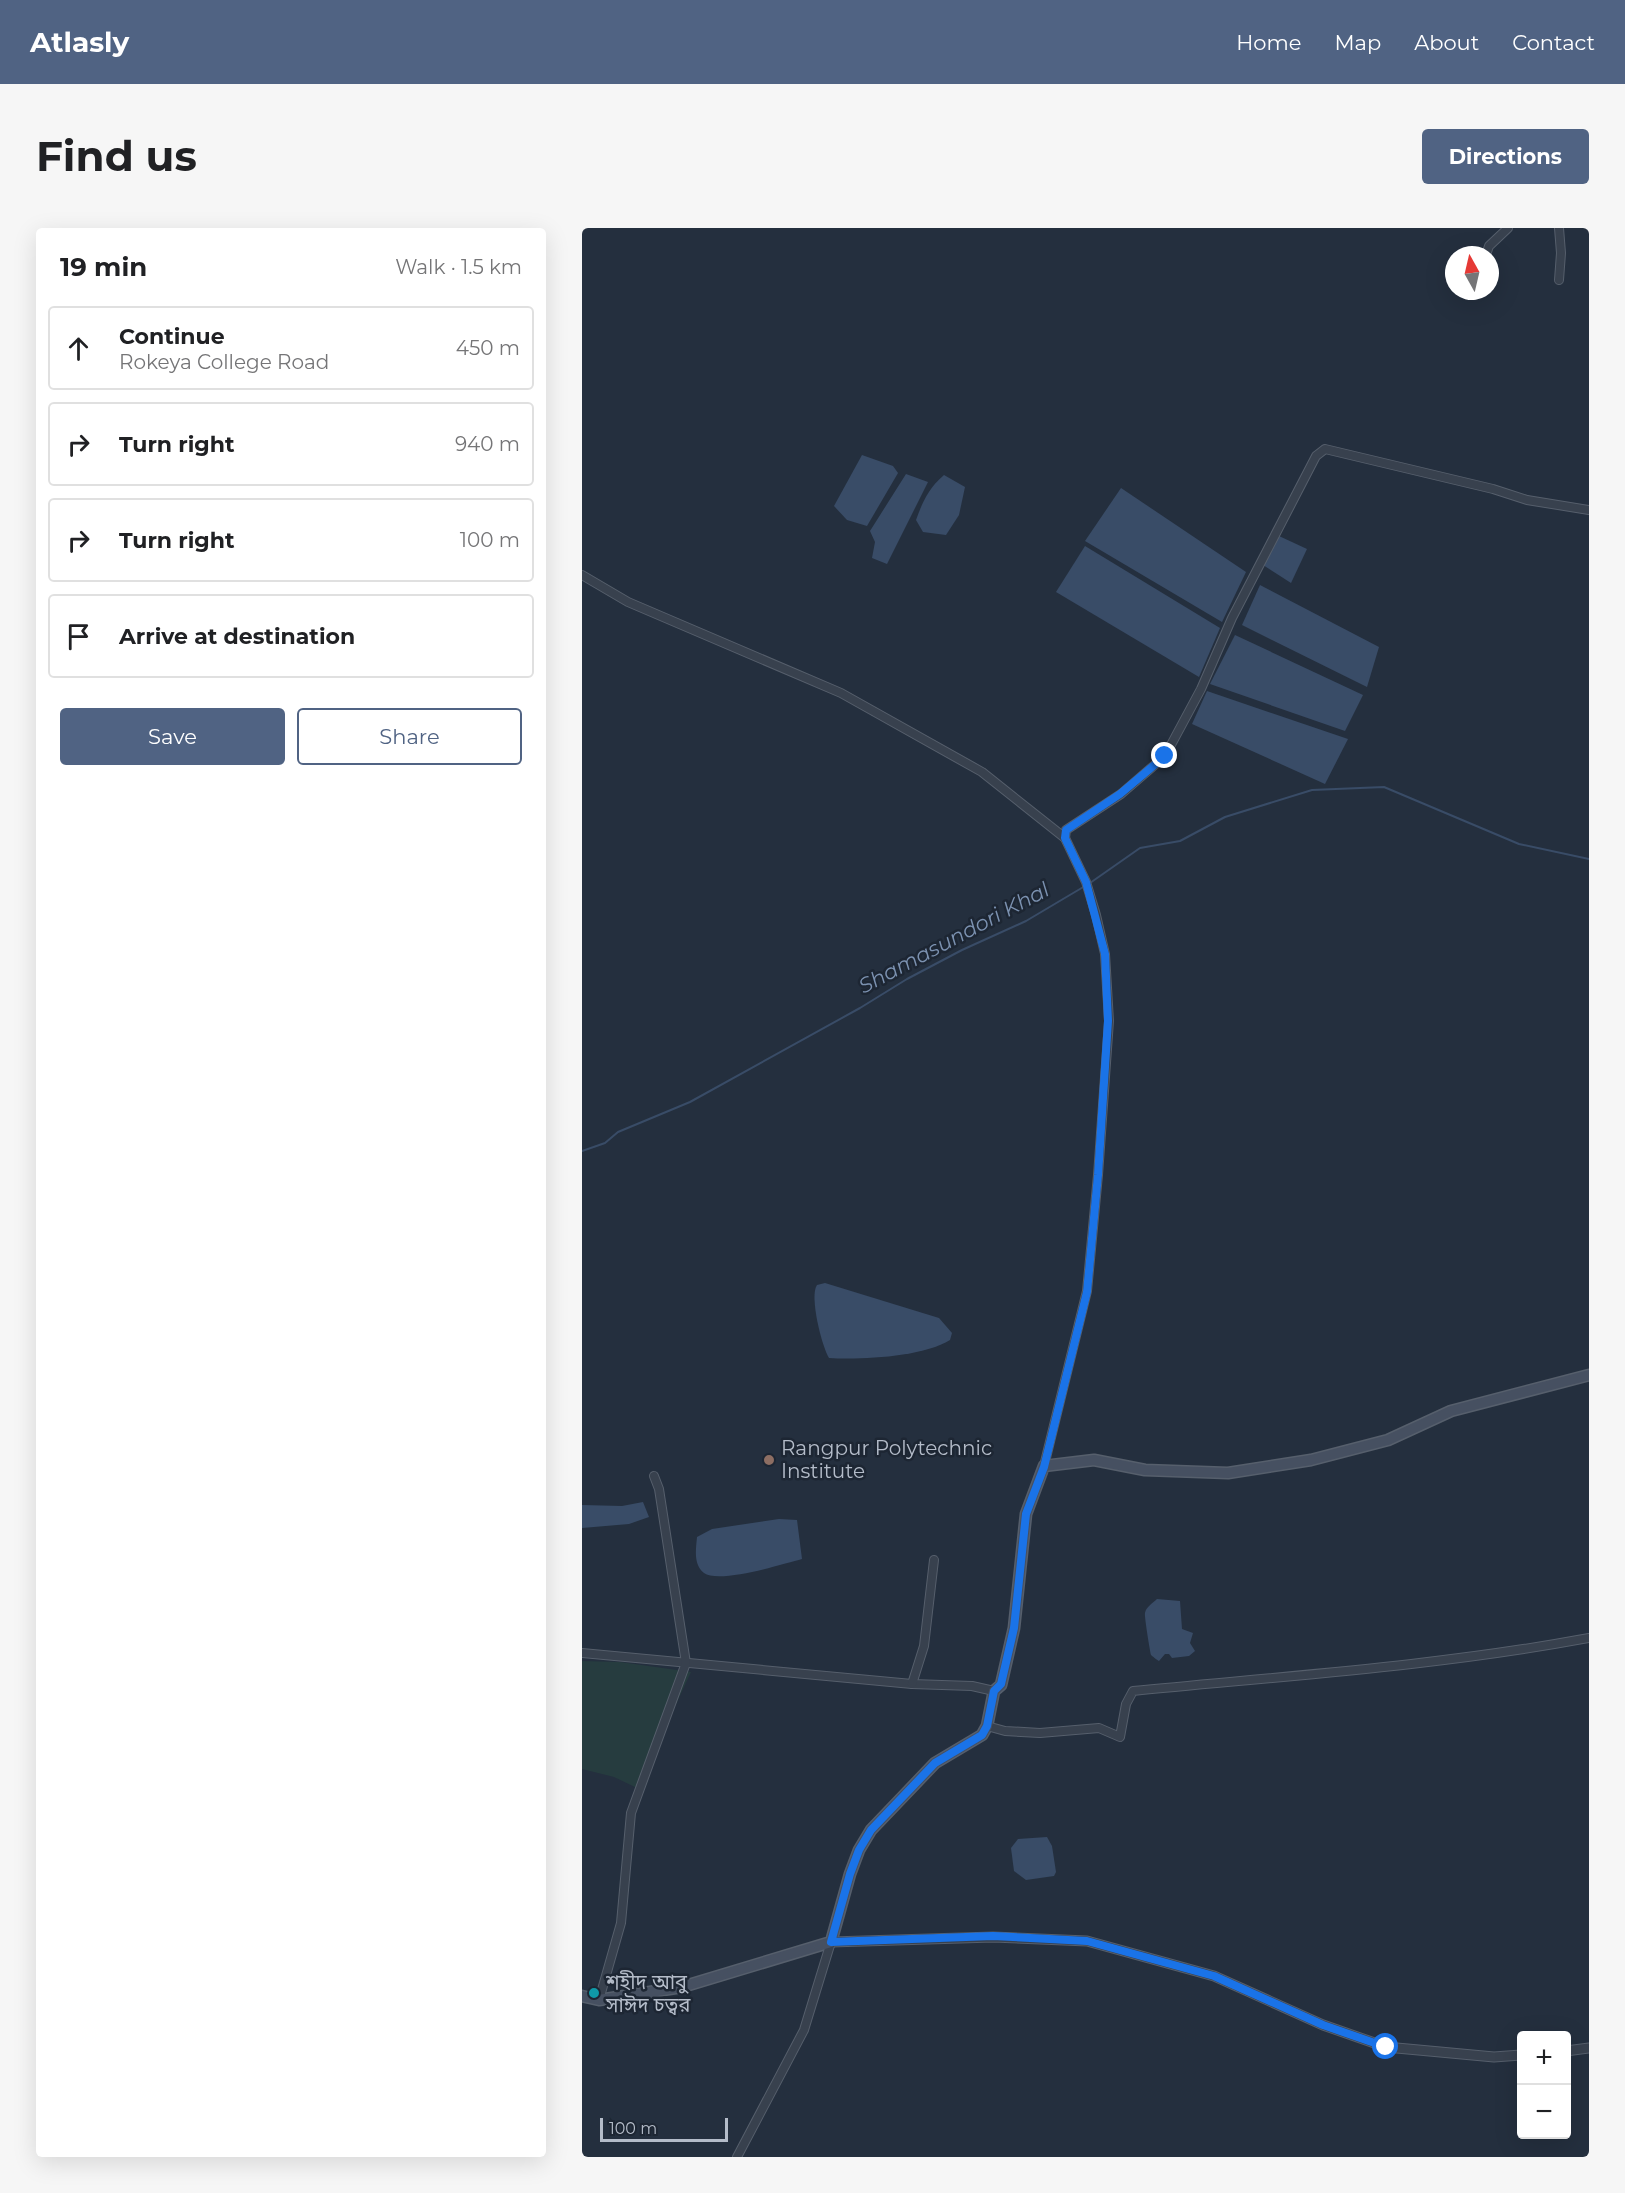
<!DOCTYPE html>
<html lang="en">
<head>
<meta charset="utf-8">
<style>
	body { margin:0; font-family:Montserrat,"Noto Sans Bengali",sans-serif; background:#f6f6f6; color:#202124 }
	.controls { position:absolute; right:18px; bottom:18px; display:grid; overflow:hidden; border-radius:6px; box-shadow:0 6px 24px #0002 }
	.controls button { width:54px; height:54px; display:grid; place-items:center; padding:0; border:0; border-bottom:2px solid #e0e0e0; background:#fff; color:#202124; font:30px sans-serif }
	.compass { position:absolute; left:863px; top:18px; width:54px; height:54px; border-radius:50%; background:#fff; box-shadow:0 6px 24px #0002; rotate:352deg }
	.scale { position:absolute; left:18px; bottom:15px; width:128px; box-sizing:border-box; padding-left:6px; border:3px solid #b4bcc9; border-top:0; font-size:16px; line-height:21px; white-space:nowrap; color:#b4bcc9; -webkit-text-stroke:4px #1d2633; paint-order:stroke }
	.stop { position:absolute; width:18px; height:18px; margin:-14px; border:4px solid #1a73e8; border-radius:50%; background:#fff }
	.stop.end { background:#1a73e8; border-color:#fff; box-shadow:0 2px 6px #0008 }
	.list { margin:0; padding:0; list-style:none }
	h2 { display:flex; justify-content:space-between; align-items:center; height:78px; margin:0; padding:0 24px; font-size:26px }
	h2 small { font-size:20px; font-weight:400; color:#757577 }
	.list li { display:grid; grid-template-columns:39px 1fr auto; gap:18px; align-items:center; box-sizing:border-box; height:84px; margin:0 12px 12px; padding:0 12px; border:2px solid #e0e0e0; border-radius:6px }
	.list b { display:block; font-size:22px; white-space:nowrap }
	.list p { margin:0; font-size:20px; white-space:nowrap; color:#757577 }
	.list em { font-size:20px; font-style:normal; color:#757577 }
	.actions { display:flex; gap:12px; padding:18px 24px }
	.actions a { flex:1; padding:14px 0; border:2px solid #506383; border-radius:6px; text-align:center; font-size:21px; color:#506383 }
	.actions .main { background:#506383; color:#fff }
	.icon { flex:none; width:33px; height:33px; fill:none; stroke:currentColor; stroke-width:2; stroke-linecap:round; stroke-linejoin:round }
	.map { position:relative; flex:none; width:1007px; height:1929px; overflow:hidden; border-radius:6px }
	header { display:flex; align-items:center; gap:36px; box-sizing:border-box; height:84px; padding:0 30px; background:#506383; color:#fff }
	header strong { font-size:28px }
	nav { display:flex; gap:33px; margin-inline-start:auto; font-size:21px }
	.intro { display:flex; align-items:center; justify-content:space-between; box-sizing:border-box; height:144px; padding:0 36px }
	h1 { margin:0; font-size:42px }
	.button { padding:15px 27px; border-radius:6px; background:#506383; color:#fff; font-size:21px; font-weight:700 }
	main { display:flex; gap:36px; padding:0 36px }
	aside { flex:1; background:#fff; border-radius:6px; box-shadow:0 6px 24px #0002 }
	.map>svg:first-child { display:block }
</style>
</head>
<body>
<header>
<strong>Atlasly</strong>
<nav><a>Home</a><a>Map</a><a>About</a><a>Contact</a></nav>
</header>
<div class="intro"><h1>Find us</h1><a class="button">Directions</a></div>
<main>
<aside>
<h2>19 min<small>Walk · 1.5 km</small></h2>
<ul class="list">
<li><svg class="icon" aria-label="ahead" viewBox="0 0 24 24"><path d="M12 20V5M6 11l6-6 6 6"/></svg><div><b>Continue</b><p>Rokeya College Road</p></div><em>450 m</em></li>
<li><svg class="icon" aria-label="right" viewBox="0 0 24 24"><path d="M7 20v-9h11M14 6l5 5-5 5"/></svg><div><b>Turn right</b></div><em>940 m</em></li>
<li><svg class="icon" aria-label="right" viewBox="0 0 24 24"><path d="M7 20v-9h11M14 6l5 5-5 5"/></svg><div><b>Turn right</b></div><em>100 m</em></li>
<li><svg class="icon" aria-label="arrive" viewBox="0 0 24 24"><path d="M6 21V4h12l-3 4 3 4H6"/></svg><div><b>Arrive at destination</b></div></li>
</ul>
<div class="actions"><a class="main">Save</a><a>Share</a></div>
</aside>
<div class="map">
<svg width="1007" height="1929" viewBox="0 0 1007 1929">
	<rect width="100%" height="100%" fill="#242f3e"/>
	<path fill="#263c3f" d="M0,1433L38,1434L109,1444L55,1560L32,1549L0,1541Z"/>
	<g fill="#394c67">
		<path d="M280,227L311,238L316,245L285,298L265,292L252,278Z"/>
		<path d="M324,246L346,254L305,336L290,330L293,314L288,303Z"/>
		<path d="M362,247L383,259L377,287L364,307L341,304L334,292C341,273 346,261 362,247Z"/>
		<path d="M539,260L664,344L640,394L503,313Z"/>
		<path d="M697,308L725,321L709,355L681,337Z"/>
		<path d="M503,318L638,400L617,449L474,364Z"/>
		<path d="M678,357L797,419L785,459L660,397Z"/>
		<path d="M653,407L781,467L763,503L628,456Z"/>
		<path d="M625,463L766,511L743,556L610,496Z"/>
		<path d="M243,1055L357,1090L370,1105L368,1112C341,1129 278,1132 247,1130C240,1119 227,1068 235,1057Z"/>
		<path d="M61,1274L67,1289L47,1296L0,1300V1277L40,1278Z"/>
		<path d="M197,1291L215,1292L220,1331C201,1336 137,1356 122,1345C111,1336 114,1321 115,1309L130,1301Z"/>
		<path d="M575,1371L598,1373L600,1401L611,1405L608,1415L613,1423L607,1428L590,1430L587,1426H583L577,1433C575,1432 570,1428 569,1427C568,1423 562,1387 563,1385C564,1379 571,1375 575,1371Z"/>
		<path d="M465,1609L470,1618L474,1644L472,1648L444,1652L432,1643L429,1620L436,1611Z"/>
	</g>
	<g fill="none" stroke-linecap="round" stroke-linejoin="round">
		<g stroke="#394c67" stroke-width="2">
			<path d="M508,655L558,620L598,613L643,589L730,562L802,559L937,616L1007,631"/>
			<path d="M0,923L23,915L36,904L108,874L278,780L325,751L380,722L444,693L503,658"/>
		</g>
		<g stroke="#565f6c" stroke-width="10">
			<g id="minor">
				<path d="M904,27L907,18L926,0"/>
				<path d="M977,52L979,25L977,0"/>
				<path d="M0,347L46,374L259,465L400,544L483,610L504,654L514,687L523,726L527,793L516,947L505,1063L462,1238"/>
				<path d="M483,610L484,602L539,566L583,528L619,461L650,390L734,228L743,221L911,261L945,272L1007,282"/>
				<path d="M0,1425L330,1456L390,1458L412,1463"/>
				<path d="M330,1456L342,1418L352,1332"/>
				<path d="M405,1498L423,1503L458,1505L517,1500L538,1509L544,1476L551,1463C703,1448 856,1438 1007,1410"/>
				<path d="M17,1772L39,1695L49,1585L104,1435L77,1261L72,1248"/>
				<path d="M155,1929L222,1802L249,1714"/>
			</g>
		</g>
		<g stroke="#565f6c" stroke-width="11">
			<g id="tertiary">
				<path d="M249,1714L411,1709L505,1713L632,1748L741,1797L804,1819L912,1829L939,1827"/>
				<path d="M984,1823L1007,1820"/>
			</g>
		</g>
		<g stroke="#565f6c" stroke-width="13">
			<path id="secondary" d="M0,1768L17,1772L100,1759L249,1714L268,1646L277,1622L289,1602L353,1535L400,1507L405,1498L412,1463L419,1457L432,1400L444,1286L462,1238L512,1232L563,1242L646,1245L729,1232L806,1212L869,1183L1007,1147"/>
		</g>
		<use href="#minor" stroke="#38414e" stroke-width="8"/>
		<use href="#tertiary" stroke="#38414e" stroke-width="9"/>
		<use href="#secondary" stroke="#465061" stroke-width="10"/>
	</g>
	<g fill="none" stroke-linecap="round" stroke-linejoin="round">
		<path stroke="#1a73e8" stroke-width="8" d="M583,528L538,566L484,602L483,610L504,654L523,726L526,793L516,947L505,1064L462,1239L444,1286L432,1400L419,1456L412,1463L405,1498L400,1507L353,1535L289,1602L277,1622L268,1646L249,1714L411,1708L505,1713L632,1748L741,1797L804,1819"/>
	</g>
	<circle fill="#8d6e63" stroke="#1d2633" stroke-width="2" cx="187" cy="1232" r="6"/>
	<circle fill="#0f9aa8" stroke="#1d2633" stroke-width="2" cx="12" cy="1765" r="6"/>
	<g text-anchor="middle" stroke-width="5" stroke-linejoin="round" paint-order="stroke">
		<g font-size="20" fill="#b4bcc9" stroke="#1d2633" text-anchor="start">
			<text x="199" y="1227">Rangpur Polytechnic<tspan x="199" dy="23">Institute</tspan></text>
			<text x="24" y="1761">শহীদ আবু<tspan x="24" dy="23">সাঈদ চত্বর</tspan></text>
		</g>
		<g font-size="21" font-style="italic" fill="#7c92b1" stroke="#1d2633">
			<text transform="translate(372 710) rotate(-28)" y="7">Shamasundori Khal</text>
		</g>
	</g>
</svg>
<div class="controls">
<button>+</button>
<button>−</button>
</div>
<svg class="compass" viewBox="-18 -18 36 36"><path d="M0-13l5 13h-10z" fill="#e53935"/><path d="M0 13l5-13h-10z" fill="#757577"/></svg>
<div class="scale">100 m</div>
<div class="stop" style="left:804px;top:1819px"></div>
<div class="stop end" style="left:583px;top:528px"></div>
</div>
</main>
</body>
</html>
